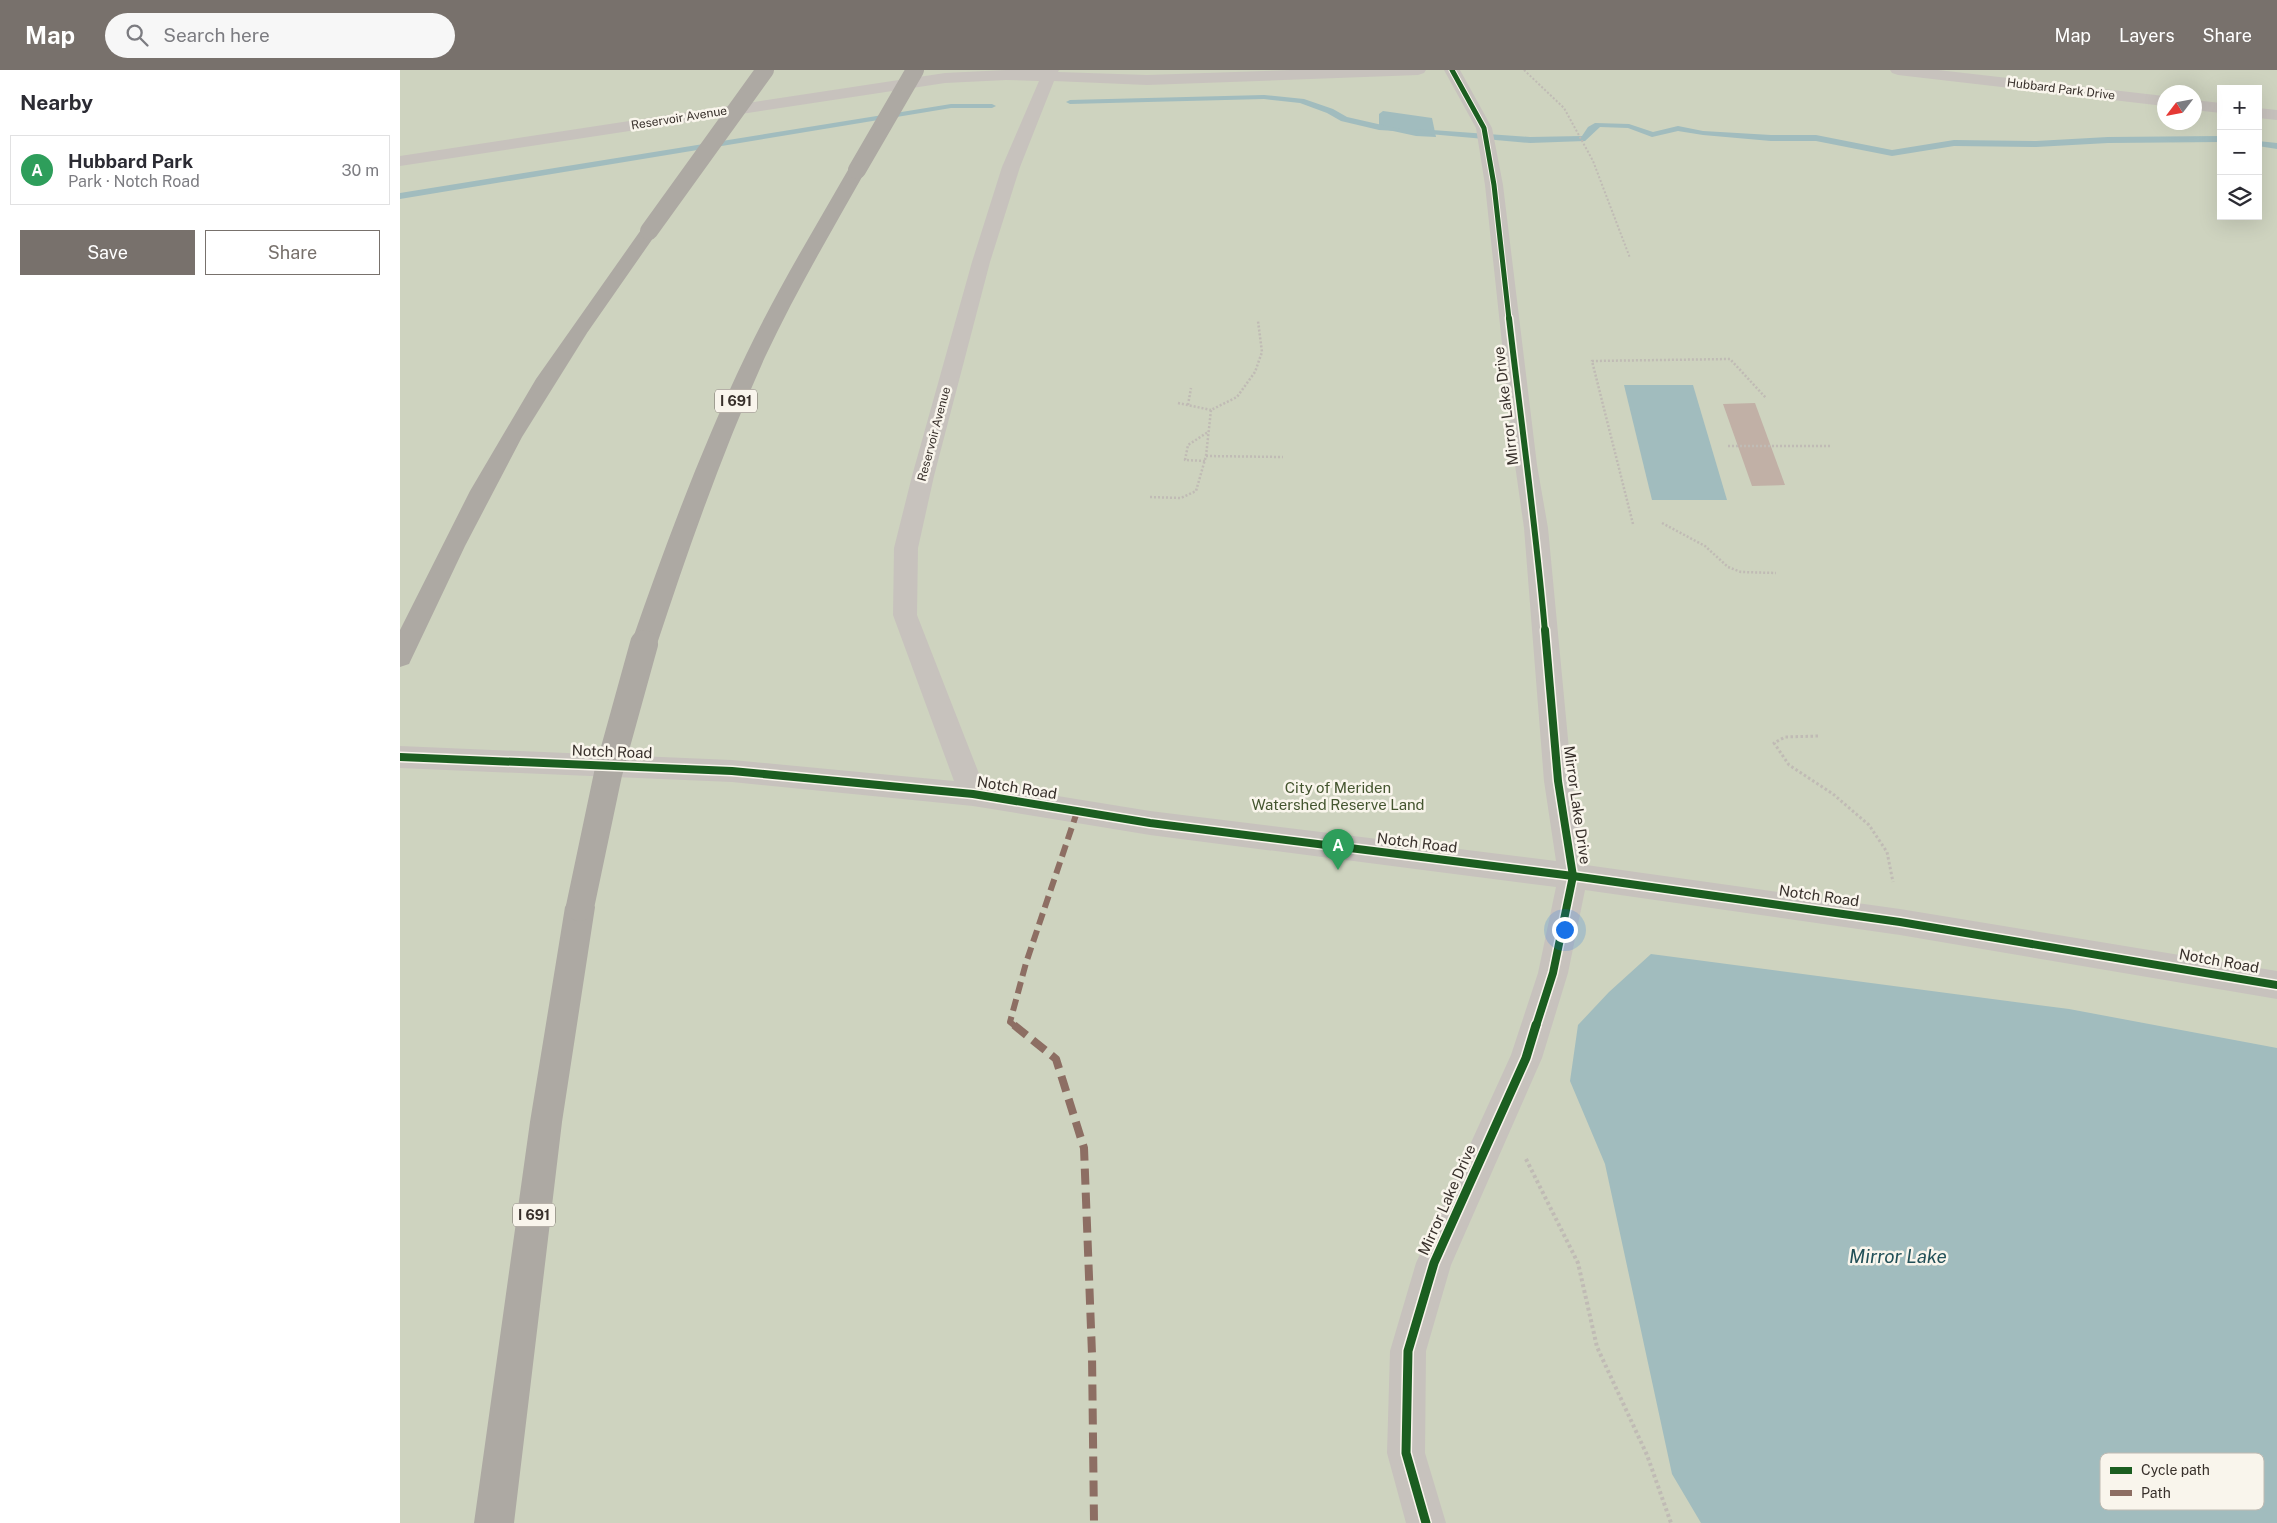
<!DOCTYPE html>
<html lang="en">
<head>
<meta charset="utf-8">
<style>
	body { margin:0; font-family:"Public Sans",sans-serif; background:#f7f7f7; color:#2b2b33 }
	.controls { position:absolute; right:15px; top:15px; display:grid; overflow:hidden; border-radius:0px; box-shadow:0 5px 20px #0002 }
	.controls button { width:45px; height:45px; display:grid; place-items:center; padding:0; border:0; border-bottom:1px solid #e1e1e2; background:#fff; color:#2b2b33; font:25px sans-serif }
	.compass { position:absolute; left:1757px; top:15px; width:45px; height:45px; border-radius:50%; background:#fff; box-shadow:0 5px 20px #0002; rotate:238deg }
	.you { position:absolute; left:1164px; top:859px; width:18px; height:18px; margin:-12px; border:4px solid #fff; border-radius:50%; background:#1a73e8; box-shadow:0 0 0 8px #1a73e833 }
	.badge { display:grid; place-items:center; width:32px; height:32px; border-radius:50%; background:#78716c; color:#fff; font-size:16px; font-weight:700 }
	.pin { position:absolute; translate:-50% -41px; filter:drop-shadow(0 1px 2px #0008) }
	.pin::after { content:''; position:absolute; top:26px; width:18px; height:15px; background:inherit; clip-path:polygon(0 0,100% 0,50% 100%) }
	.list { margin:0; padding:0; list-style:none }
	h2 { display:flex; justify-content:space-between; align-items:center; height:65px; margin:0; padding:0 20px; font-size:21px }
	h2 small { font-size:16px; font-weight:400; color:#7c7c81 }
	.list li { display:grid; grid-template-columns:32px 1fr auto; gap:15px; align-items:center; box-sizing:border-box; height:70px; margin:0 10px 10px; padding:0 10px; border:1px solid #e1e1e2; border-radius:0px }
	.list b { display:block; font-size:19px; white-space:nowrap }
	.list p { margin:0; font-size:16px; white-space:nowrap; color:#7c7c81 }
	.list em { font-size:16px; font-style:normal; color:#7c7c81 }
	.actions { display:flex; gap:10px; padding:15px 20px }
	.actions a { flex:1; padding:11px 0; border:1px solid #78716c; border-radius:0px; text-align:center; font-size:18px; color:#78716c }
	.actions .main { background:#78716c; color:#fff }
	.icon { flex:none; width:28px; height:28px; fill:none; stroke:currentColor; stroke-width:2; stroke-linecap:round; stroke-linejoin:round }
	.map { position:relative; flex:none; width:1877px; height:1453px; overflow:hidden }
	header { display:flex; align-items:center; gap:30px; box-sizing:border-box; height:70px; padding:0 25px; background:#78716c; color:#fff }
	header strong { font-size:24px }
	nav { display:flex; gap:28px; margin-inline-start:auto; font-size:18px }
	.search { width:350px; height:45px; background:#f7f7f7; display:flex; align-items:center; gap:12px; box-sizing:border-box; padding:0 18px; border-radius:28px; color:#7c7c81; font-size:19px }
	main { display:flex }
	aside { flex:1; background:#fff }
	.map>svg:first-child { display:block }
</style>
</head>
<body>
<header>
<strong>Map</strong>
<div class="search"><svg class="icon" aria-label="search" viewBox="0 0 24 24"><circle cx="10" cy="10" r="6"/><path d="M15 15l6 6"/></svg>Search here</div>
<nav><a>Map</a><a>Layers</a><a>Share</a></nav>
</header>
<main>
<aside>
<h2>Nearby<small></small></h2>
<ul class="list">
<li><span class="badge" style="background:#2e9e5b">A</span><div><b>Hubbard Park</b><p>Park · Notch Road</p></div><em>30 m</em></li>
</ul>
<div class="actions"><a class="main">Save</a><a>Share</a></div>
</aside>
<div class="map">
<svg width="1877" height="1453" viewBox="0 0 1877 1453">
	<rect width="100%" height="100%" fill="#eeeae4"/>
	<path fill="#ced3bf" fill-rule="evenodd" d="M0,0H1877V1453H0ZM1821,19H1858V146H1821ZM1764,22H1794V52H1764Z"/>
	<g fill="#a1bcbe">
		<path d="M983,41L1032,48L1036,67L1016,66L979,58V44Z"/>
		<path d="M1224,315H1293L1327,430H1252Z"/>
		<path d="M1251,884L1669,939L1877,978V1453H1301L1272,1404L1205,1094L1170,1011L1178,955L1209,922Z"/>
	</g>
	<g fill="none" stroke-linecap="round" stroke-linejoin="round">
		<g fill="#a1bcbe" fill-rule="evenodd">
			<path d="M864,25L904,29L933,39L947,47L1000,59L996,61L979,60L941,51L927,43L900,33L864,29L670,34L666,32L670,30Z"/>
			<path d="M551,34H592L596,36L592,38H551L0,129V123Z"/>
			<path d="M1195,53L1229,54L1253,62L1278,56L1303,61L1371,65H1416L1492,80L1554,70L1636,71L1708,67L1821,66V72L1708,73L1636,77L1554,76L1492,86L1416,71H1371L1303,65L1278,61L1252,67L1228,58L1200,57L1185,71L1130,73L1018,63L1014,61L1018,59L1130,67L1182,66L1188,57Z"/>
			<path d="M1858,71L1877,73V79L1858,76Z"/>
		</g>
	</g>
	<path fill="#c1b0a6" d="M1355,333L1385,415L1352,416L1323,334Z"/>
	<g fill="none" stroke-linecap="round" stroke-linejoin="round">
		<path stroke="#c0bbb5" stroke-width="2" stroke-dasharray="2 2" stroke-linecap="butt" d="M1124,0L1164,38L1193,91L1230,188"/>
		<g stroke="#c0bbb5" stroke-width="2.5" stroke-dasharray="2 2" stroke-linecap="butt">
			<path d="M778,333L811,340"/>
			<path d="M788,335L791,318"/>
			<path d="M1328,376H1432"/>
			<path d="M806,386L883,387"/>
			<path d="M805,391L785,390L788,375L808,362"/>
			<path d="M750,427L781,428L796,421L806,386L811,340L837,327L855,302L862,282L858,251"/>
			<path d="M1262,453L1305,476L1328,497L1341,502L1376,503"/>
			<path d="M1233,454L1192,291L1330,289L1366,328"/>
		</g>
		<path stroke="#c0bbb5" stroke-width="3" stroke-dasharray="2.5 2.5" stroke-linecap="butt" d="M1418,666L1385,667L1374,673L1389,695L1433,724L1469,755L1487,782L1493,812"/>
		<path stroke="#c0bbb5" stroke-width="4" stroke-dasharray="3 3" stroke-linecap="butt" d="M1126,1089L1178,1193L1197,1277L1247,1385L1271,1453"/>
		<g fill="#c7c2bd" fill-rule="evenodd">
			<path d="M606,0H659L658,2L747,5L891,0H1026L1024,3L1018,5L747,15L654,11L620,97L590,192L534,406L518,478L517,545L583,714L750,741L1156,791L1144,711L1124,458L1115,395L1085,115L1076,58L1044,0H1060L1092,58L1103,115L1137,395L1148,458L1172,711L1186,795L1500,839L1877,901V929L1500,865L1185,820L1168,903L1142,988L1051,1195L1026,1281L1025,1383L1046,1453H1006L987,1383L990,1281L1016,1193L1111,985L1138,903L1156,817L750,765L573,736L332,712L0,698V676L332,690L554,711L493,545L494,478L512,406L572,192L602,97L639,11L606,10L545,13L0,96V86L545,3Z"/>
			<path d="M1490,0H1538L1764,26V36L1498,5L1492,3Z"/>
			<path d="M1794,30L1821,33V43L1794,40Z"/>
			<path d="M1858,38L1877,40V50L1858,48Z"/>
		</g>
		<g fill="#ada9a3" fill-rule="evenodd">
			<path d="M457,95L463,96L466,100C431,162 395,223 365,287C323,380 289,477 257,574L253,581L244,584L235,581L231,574C265,476 301,379 346,285C376,222 413,161 448,100L451,96Z"/>
			<path d="M249,156L255,157L258,161L187,263L122,367L65,476L9,594L0,597V560L70,421L136,309L243,157Z"/>
			<path d="M180,824L190,828L195,837L162,1052L114,1453H74L130,1052L165,837L170,828Z"/>
		</g>
		<g stroke="#ada9a3" stroke-width="18">
			<path d="M457,100L515,0"/>
			<path d="M249,161L365,0"/>
		</g>
		<path stroke="#ada9a3" stroke-width="28" d="M180,837L208,704L244,574"/>
		<path stroke="#8d6e63" stroke-width="6" stroke-dasharray="12 6" stroke-linecap="butt" d="M615,956L610,952L626,893L677,742"/>
		<path stroke="#8d6e63" stroke-width="8" stroke-dasharray="16 8" stroke-linecap="butt" d="M614,955L656,989L684,1078L692,1284L694,1453"/>
		<g stroke="#f9f5ec" stroke-width="7">
			<path id="cycleway-far3" d="M1052,0L1084,58L1094,115L1109,249"/>
		</g>
		<g stroke="#f9f5ec" stroke-width="9">
			<path id="cycleway-far2" d="M1109,248C1121,352 1136,457 1145,562"/>
		</g>
		<g stroke="#f9f5ec" stroke-width="11">
			<g id="cycleway-far1">
				<path d="M0,687L332,701L573,724L750,753L1173,806L1500,852L1877,915"/>
				<path d="M1136,956L1153,903L1173,806L1158,711L1145,560"/>
			</g>
		</g>
		<g stroke="#f9f5ec" stroke-width="12">
			<path id="cycleway" d="M1026,1453L1006,1383L1008,1281L1034,1193L1126,988L1136,955"/>
		</g>
		<use href="#cycleway-far3" stroke="#1b5e20" stroke-width="5"/>
		<use href="#cycleway-far2" stroke="#1b5e20" stroke-width="6"/>
		<use href="#cycleway-far1" stroke="#1b5e20" stroke-width="8"/>
		<use href="#cycleway" stroke="#1b5e20" stroke-width="9"/>
	</g>
	<g text-anchor="middle" stroke-width="5" stroke-linejoin="round" paint-order="stroke">
		<g font-size="12" fill="#38302b" stroke="#f9f5ec">
			<text transform="translate(1661 19) rotate(7)" y="4">Hubbard Park Drive</text>
			<text transform="translate(279 48) rotate(-9)" y="4">Reservoir Avenue</text>
			<text transform="translate(534 364) rotate(-75)" y="4">Reservoir Avenue</text>
		</g>
		<g fill="#f9f5ec" stroke="#726b65" stroke-width="1">
			<rect x="315" y="319.5" width="42" height="23" rx="4"/>
			<rect x="113" y="1133.5" width="42" height="23" rx="4"/>
		</g>
		<g font-size="14" font-weight="bold" fill="#38302b">
			<text x="336" y="336">I 691</text>
			<text x="134" y="1150">I 691</text>
		</g>
		<g font-size="15" fill="#38302b" stroke="#f9f5ec">
			<text transform="translate(1106 336) rotate(-97)" y="5">Mirror Lake Drive</text>
			<text transform="translate(212 682) rotate(2)" y="5">Notch Road</text>
			<text transform="translate(617 718) rotate(9)" y="5">Notch Road</text>
			<text transform="translate(1177 735) rotate(82)" y="5">Mirror Lake Drive</text>
			<text transform="translate(1017 773) rotate(7)" y="5">Notch Road</text>
			<text transform="translate(1419 826) rotate(8)" y="5">Notch Road</text>
			<text transform="translate(1819 891) rotate(10)" y="5">Notch Road</text>
			<text transform="translate(1047 1130) rotate(-66)" y="5">Mirror Lake Drive</text>
		</g>
		<g font-size="15" fill="#44552f" stroke="#f9f5ec">
			<text x="938" y="723">City of Meriden<tspan x="938" dy="17">Watershed Reserve Land</tspan></text>
		</g>
		<g font-size="19" font-style="italic" fill="#225058" stroke="#f9f5ec">
			<text x="1498" y="1193">Mirror Lake</text>
		</g>
	</g>
	<rect x="1700" y="1383" width="164" height="57" rx="8" fill="#f9f5ec" stroke="#bfbab2" stroke-width="1"/>
	<rect x="1710" y="1397" width="22" height="7" fill="#1b5e20"/>
	<rect x="1710" y="1420" width="22" height="6" fill="#8d6e63"/>
	<g font-size="14" fill="#38302b">
		<text x="1741" y="1405">Cycle path</text>
		<text x="1741" y="1428">Path</text>
	</g>
</svg>
<div class="controls">
<button>+</button>
<button>−</button>
<button><svg class="icon" aria-label="layers" viewBox="0 0 24 24"><path d="M12 4l9 5-9 5-9-5zM3 14l9 5 9-5"/></svg></button>
</div>
<svg class="compass" viewBox="-18 -18 36 36"><path d="M0-13l5 13h-10z" fill="#e53935"/><path d="M0 13l5-13h-10z" fill="#7c7c81"/></svg>
<div class="you"></div>
<div class="pin badge" style="left:938px;top:800px;background:#2e9e5b">A</div>
</div>
</main>
</body>
</html>
